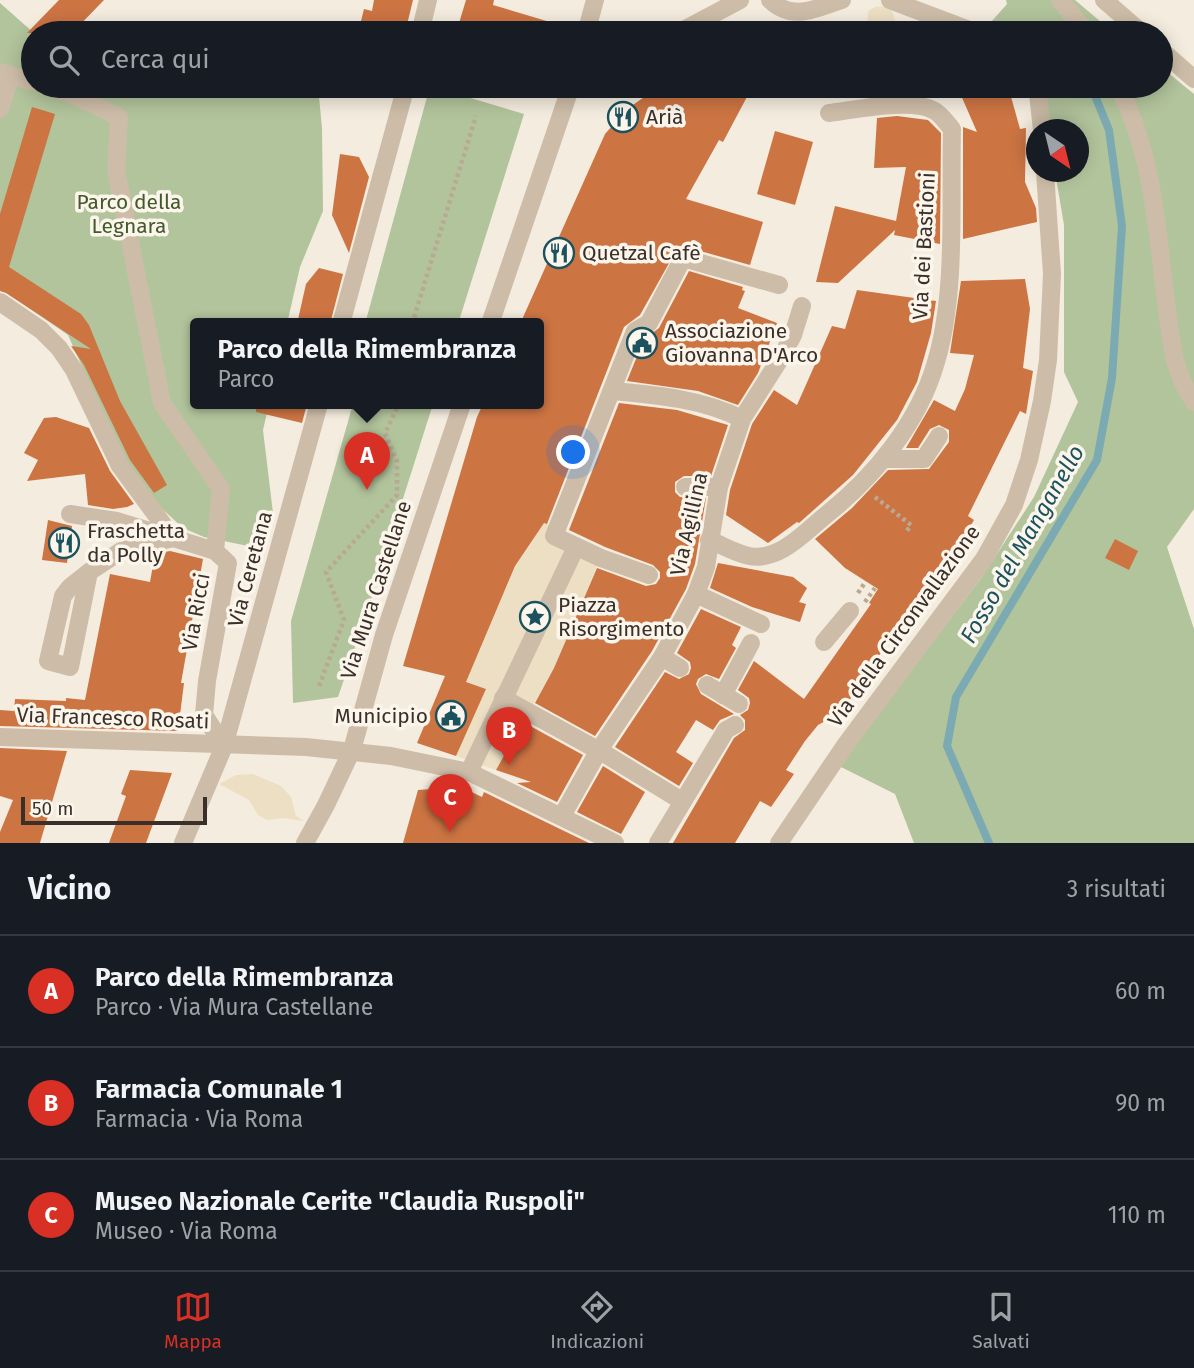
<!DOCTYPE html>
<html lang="it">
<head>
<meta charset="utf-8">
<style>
	body { margin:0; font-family:"Fira Sans",sans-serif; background:#20242c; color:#f1f3f6 }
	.compass { position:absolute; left:1026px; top:119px; width:63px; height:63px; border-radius:50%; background:#171b24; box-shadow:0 4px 18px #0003; rotate:145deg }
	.scale { position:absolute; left:21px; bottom:18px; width:186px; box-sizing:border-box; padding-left:7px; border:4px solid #3a3029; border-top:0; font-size:19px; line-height:24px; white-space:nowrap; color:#3a3029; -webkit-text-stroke:5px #fbf5eb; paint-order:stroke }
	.you { position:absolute; left:574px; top:453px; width:24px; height:24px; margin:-18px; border:5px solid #fff; border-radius:50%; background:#1a73e8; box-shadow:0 0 0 10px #1a73e833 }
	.badge { display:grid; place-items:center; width:46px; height:46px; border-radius:50%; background:#d93025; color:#fff; font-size:23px; font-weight:700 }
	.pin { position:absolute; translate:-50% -58px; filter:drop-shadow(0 2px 4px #0008) }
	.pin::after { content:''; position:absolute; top:37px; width:24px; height:21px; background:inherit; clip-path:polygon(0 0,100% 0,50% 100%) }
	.popup { position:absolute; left:190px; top:318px; width:354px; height:91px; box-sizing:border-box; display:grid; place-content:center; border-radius:7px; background:#171b24; filter:drop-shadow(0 2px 5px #0005); font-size:23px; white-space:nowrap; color:#9ea1a6 }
	.popup b { font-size:26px; color:#f1f3f6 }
	.popup::after { content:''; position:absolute; left:50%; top:100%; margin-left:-14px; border:14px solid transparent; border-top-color:#171b24 }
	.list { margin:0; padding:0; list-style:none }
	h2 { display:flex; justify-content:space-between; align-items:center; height:91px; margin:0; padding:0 28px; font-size:30px }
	h2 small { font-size:23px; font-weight:400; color:#9ea1a6 }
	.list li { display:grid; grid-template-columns:46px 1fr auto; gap:21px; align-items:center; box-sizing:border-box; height:112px; padding:0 28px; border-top:2px solid #363941 }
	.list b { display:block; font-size:26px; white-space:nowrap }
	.list p { margin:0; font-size:23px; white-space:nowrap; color:#9ea1a6 }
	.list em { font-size:23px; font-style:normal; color:#9ea1a6 }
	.icon { flex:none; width:38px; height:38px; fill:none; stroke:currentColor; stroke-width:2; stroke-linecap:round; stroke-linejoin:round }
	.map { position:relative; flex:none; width:1194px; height:843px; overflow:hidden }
	.search { position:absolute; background:#171b24; box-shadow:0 4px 18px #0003; left:21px; right:21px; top:21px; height:77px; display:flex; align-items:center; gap:18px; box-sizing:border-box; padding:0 24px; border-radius:38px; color:#9ea1a6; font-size:26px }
	.sheet { height:427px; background:#171b24 }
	nav { display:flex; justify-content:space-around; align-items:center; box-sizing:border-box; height:98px; border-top:2px solid #363941; background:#171b24; font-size:19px; color:#9ea1a6 }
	nav a { display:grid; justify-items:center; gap:4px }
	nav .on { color:#d93025 }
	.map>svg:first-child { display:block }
</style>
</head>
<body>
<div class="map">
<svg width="1194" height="843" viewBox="0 0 1194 843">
	<rect width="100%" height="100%" fill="#f4ecde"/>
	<g fill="#b2c49c">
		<path d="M1006,0H1075L1114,33H988L991,22L1007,4Z"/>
		<path d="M0,3L34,33L33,86H318L322,128L323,211L300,267L287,324H196V404H269L263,430L273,513L253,547L204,537L183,528L147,495L116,443L68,335L0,288Z"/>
		<path d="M1161,67L1194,94V509L1167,547L1194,629V843H914L895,794L839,766L982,577L1034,497L1078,402L1064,372V225L1055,172H1078V130L1048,129L1034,86H1161Z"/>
		<path d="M430,86L524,114L458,324H365Z"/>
		<path d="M353,404H433L368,609L338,697L293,703L291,621Z"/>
	</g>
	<g fill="#eddfc4">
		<path d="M885,6L892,11L897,27L910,29L919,33L872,32L867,27L868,11L875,7Z"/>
		<path d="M787,86H851L852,93L891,89L890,86H964L962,90L942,88L866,95L840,94Z"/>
		<path d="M544,522L604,550L554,668L496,770L456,756L486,689L466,682L515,566Z"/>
		<path d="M253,774L281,786L291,797L296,816L304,821L283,818L267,820L258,815L249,800L219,784L236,775Z"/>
	</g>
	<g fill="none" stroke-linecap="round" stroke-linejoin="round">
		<path stroke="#7baab3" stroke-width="8" d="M989,843L947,746L956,697L1097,460L1112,378L1122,226L1109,130L1091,86"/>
	</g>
	<g fill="#cd7443">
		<path d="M59,0H104L72,33H27Z"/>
		<path d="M374,0H413L405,33H358L364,9L372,11Z"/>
		<path d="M466,0H494L493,5L570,28L569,33H456Z"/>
		<path d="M660,86H738L749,93L723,142L719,140L686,199L763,222L750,265L686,247L677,249L640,315L624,327L547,524L544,523L515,566L466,682L486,689L456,756L417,743L445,676L403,666L477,417L483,404H538V324H520L605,134L627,109Z"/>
		<path d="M974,86H1008L1020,129L1026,128L1025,182L1036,208L1037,222L963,239V127L977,132L960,93Z"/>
		<path d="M32,107L55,114L9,267L81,314L89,325L120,401L167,485L154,493L130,460L84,365L71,346L91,349L6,293L0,291V214Z"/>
		<path d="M897,116L928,120L941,133L940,244L894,235L895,230L838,283L816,282L835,206L896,221L906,167L874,168L877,118Z"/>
		<path d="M775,131L813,142L795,205L757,194Z"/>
		<path d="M340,154L359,157L369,177L349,253L332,215Z"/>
		<path d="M319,268L343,274L330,324H297L306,284Z"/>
		<path d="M689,271L743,287L742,290L745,291L738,308L777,323L758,373L738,405L698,391L627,381L644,339L659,328Z"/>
		<path d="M1025,279L1030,309L1023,368L1033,371L1026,414L1020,411L968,516L974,520L946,566L899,621L875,663L856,679L858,687L842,712L818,725L805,741L786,770L794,774L771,807L760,801L735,843H673L734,738L745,730V720L740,715L748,710L750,703L749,698L738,690L754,661L804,699L871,604L869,603L878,589L845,568L815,539L852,508L888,470L929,469L949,442V430L939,425L930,429L918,448H906L934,400L955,411L965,389L974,355L950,353L961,281Z"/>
		<path d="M857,290L936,301L931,333L917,382L897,420L853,475L799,523L797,522L768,543L726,515L730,490L752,424L774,390L797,405L832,326L845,329Z"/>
		<path d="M619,403L677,410L728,425L711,476H684L675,482V492L680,497L706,498L695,564L686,589L652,651L595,736L535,703L554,668L597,568L646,586L656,584L660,578V572L653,565L605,547L569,530Z"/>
		<path d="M256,404H307L302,423L256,412Z"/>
		<path d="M56,417L89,428L110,471L134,504L127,507L113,509L88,505L85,474L27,481L38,460L24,453L44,418Z"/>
		<path d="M48,520L72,526L67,563L42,560Z"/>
		<path d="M1115,539L1138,551L1129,570L1105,558Z"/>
		<path d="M170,551L203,559L181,683H184L178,731L0,726V710L14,711L15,699L66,701V698L85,700L110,574L150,582L155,554Z"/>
		<path d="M718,563L793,577L807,588L799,602L806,604L800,622L752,607L710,588Z"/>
		<path d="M701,609L741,627L732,645L736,648L719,679L706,674L698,679L696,684L701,694L734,714L720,720L713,730L696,720L676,752L693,763L679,786L615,747L665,672L679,679L689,674L691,668L690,662L677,653Z"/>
		<path d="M523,722L583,755L557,802L517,783L531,782L496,770Z"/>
		<path d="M0,748L67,751L40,843H0V832L13,800L0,796Z"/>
		<path d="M603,766L645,792L621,834L577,812Z"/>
		<path d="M130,770L172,773L146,843H109L126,796L121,794Z"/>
		<path d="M461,787L482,797L484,792L589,843H403L418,790Z"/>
	</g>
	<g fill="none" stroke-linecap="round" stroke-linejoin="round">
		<g stroke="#b9a892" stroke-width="4.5" stroke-dasharray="3.5 3.5" stroke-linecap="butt">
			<path d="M412,324L476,116"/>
			<path d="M875,497L911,525L906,532"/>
			<path d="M858,593L866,581"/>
			<path d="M865,602L875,588"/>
			<path d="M319,686L344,620L326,572L397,495V461L385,433L399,404"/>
		</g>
		<g stroke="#cdbda8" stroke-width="18">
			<path d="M770,0C793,22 816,8 842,0"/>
			<path d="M890,0L977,33"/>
			<path d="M1060,0L1087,33"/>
			<path d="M1104,0L1142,33"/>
			<path d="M420,33L428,0"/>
			<path d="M586,33L595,0"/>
			<path d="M678,33L740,0"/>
			<path d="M1161,50L1194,79"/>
			<path d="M0,72L33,82"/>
			<path d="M45,86L67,92L119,117L116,170L162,403L221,489L215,551"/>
			<path d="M550,86L569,90"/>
			<path d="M1034,86L1038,94L1042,130"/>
			<path d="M1118,86C1162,170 1157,270 1175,361L1183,383L1194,402"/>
			<path d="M0,109L11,75"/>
			<path d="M0,302L41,330L59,348L74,370L120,466L173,538L121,551L89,572L70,667L48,661L63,596L70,587L89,572"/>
			<path d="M341,324L406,86"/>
			<path d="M490,324L571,86"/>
			<path d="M613,391C656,395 703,399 742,419"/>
			<path d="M883,459H924L939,436"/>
			<path d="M685,487H719"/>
			<path d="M70,514L117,521L173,538L215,551L228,563L207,681L204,715L224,746"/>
			<path d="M709,540C722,545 735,553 749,556C779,562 805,532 826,515C875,476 919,422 936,362C957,292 950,202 952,129C946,122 940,113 933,110C910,98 855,110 829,113"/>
			<path d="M649,575L601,558L554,536L635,331L649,323L683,258L779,285"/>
			<path d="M696,594L761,624"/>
			<path d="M824,642L850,611"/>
			<path d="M662,657L680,668"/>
			<path d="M707,685L739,704"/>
			<path d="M723,695L751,643"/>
			<path d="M503,698L605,754L682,801"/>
			<path d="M0,737L306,747L391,756L469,772L615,843"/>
			<path d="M469,772L576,547"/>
			<path d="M562,816L599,750L662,657L696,594L706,567L719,487L742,419L782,356L793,335L802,306"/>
			<path d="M183,843L224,746L319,404"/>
			<path d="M305,843L326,805L352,750L384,635L462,404"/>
			<path d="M658,843L726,730L735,725"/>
			<path d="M779,843L844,747L984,559L1014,505L1029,460L1042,401L1048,360L1052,274L1045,172"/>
		</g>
	</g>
	<defs>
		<g id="restaurant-ring" transform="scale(1.575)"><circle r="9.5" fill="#fbf5eb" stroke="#1b525e" stroke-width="1.5"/><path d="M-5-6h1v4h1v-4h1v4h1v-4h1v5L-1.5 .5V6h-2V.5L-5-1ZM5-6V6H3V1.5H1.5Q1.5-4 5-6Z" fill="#1b525e"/></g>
		<g id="civic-ring" transform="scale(1.575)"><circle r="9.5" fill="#fbf5eb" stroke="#1b525e" stroke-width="1.5"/><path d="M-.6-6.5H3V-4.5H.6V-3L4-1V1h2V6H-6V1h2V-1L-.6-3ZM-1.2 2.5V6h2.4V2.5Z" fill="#1b525e"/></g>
		<g id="sight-ring" transform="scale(1.575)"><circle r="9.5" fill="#fbf5eb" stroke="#1b525e" stroke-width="1.5"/><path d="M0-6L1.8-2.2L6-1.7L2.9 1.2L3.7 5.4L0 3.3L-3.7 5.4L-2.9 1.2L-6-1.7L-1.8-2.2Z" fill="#1b525e"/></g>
	</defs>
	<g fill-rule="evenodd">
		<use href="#restaurant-ring" x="623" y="117"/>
		<use href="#restaurant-ring" x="559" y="253"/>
		<use href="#civic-ring" x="642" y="343"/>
		<use href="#restaurant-ring" x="64" y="543"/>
		<use href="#sight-ring" x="535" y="617"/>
		<use href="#civic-ring" x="451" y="716"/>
	</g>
	<g text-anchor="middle" stroke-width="7" stroke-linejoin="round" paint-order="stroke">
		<g font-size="21" fill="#3a3029" stroke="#fbf5eb" text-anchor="start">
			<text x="646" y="124">Arià</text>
			<text x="582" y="260">Quetzal Cafè</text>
			<text x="665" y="338">Associazione<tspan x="665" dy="24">Giovanna D'Arco</tspan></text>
			<text x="87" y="538">Fraschetta<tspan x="87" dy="24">da Polly</tspan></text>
			<text x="558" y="612">Piazza<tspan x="558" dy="24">Risorgimento</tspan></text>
			<text x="428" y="723" text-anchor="end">Municipio</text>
		</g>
		<g font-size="21" fill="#435a2b" stroke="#fbf5eb">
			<text x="129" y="209">Parco della<tspan x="129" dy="24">Legnara</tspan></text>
		</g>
		<g font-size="21" fill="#3a3029" stroke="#fbf5eb">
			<text transform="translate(924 246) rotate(-87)" y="7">Via dei Bastioni</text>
			<text transform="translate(689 524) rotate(-77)" y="7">Via Agillina</text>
			<text transform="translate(250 569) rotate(-75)" y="7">Via Ceretana</text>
			<text transform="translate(376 590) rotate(-72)" y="7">Via Mura Castellane</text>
			<text transform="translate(196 612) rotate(-80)" y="7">Via Ricci</text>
			<text transform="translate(904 626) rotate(-54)" y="7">Via della Circonvallazione</text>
			<text transform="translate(113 718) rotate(2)" y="7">Via Francesco Rosati</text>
		</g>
		<g font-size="23" font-style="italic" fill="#1b525e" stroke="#fbf5eb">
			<text transform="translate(1022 544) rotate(-60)" y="8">Fosso del Manganello</text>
		</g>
	</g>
</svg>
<svg class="compass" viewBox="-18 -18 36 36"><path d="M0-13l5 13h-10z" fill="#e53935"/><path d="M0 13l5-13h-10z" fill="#9ea1a6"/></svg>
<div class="scale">50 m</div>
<div class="you"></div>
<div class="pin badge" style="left:367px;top:490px">A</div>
<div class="popup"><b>Parco della Rimembranza</b>Parco</div>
<div class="pin badge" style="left:509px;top:765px">B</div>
<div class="pin badge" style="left:450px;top:832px">C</div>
<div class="search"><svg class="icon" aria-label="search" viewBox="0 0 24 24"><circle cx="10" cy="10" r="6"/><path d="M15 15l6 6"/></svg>Cerca qui</div>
</div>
<section class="sheet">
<h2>Vicino<small>3 risultati</small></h2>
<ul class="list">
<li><span class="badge">A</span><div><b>Parco della Rimembranza</b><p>Parco · Via Mura Castellane</p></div><em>60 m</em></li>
<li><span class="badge">B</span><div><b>Farmacia Comunale 1</b><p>Farmacia · Via Roma</p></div><em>90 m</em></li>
<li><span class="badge">C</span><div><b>Museo Nazionale Cerite &quot;Claudia Ruspoli&quot;</b><p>Museo · Via Roma</p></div><em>110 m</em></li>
</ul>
</section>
<nav>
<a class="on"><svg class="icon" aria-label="map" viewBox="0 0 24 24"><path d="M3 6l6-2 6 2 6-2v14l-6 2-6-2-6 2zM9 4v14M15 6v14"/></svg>Mappa</a>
<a><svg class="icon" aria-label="directions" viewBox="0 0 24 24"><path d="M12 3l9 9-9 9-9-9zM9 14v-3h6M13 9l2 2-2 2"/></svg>Indicazioni</a>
<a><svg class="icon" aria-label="saved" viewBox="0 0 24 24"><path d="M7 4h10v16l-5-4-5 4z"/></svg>Salvati</a>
</nav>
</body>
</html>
